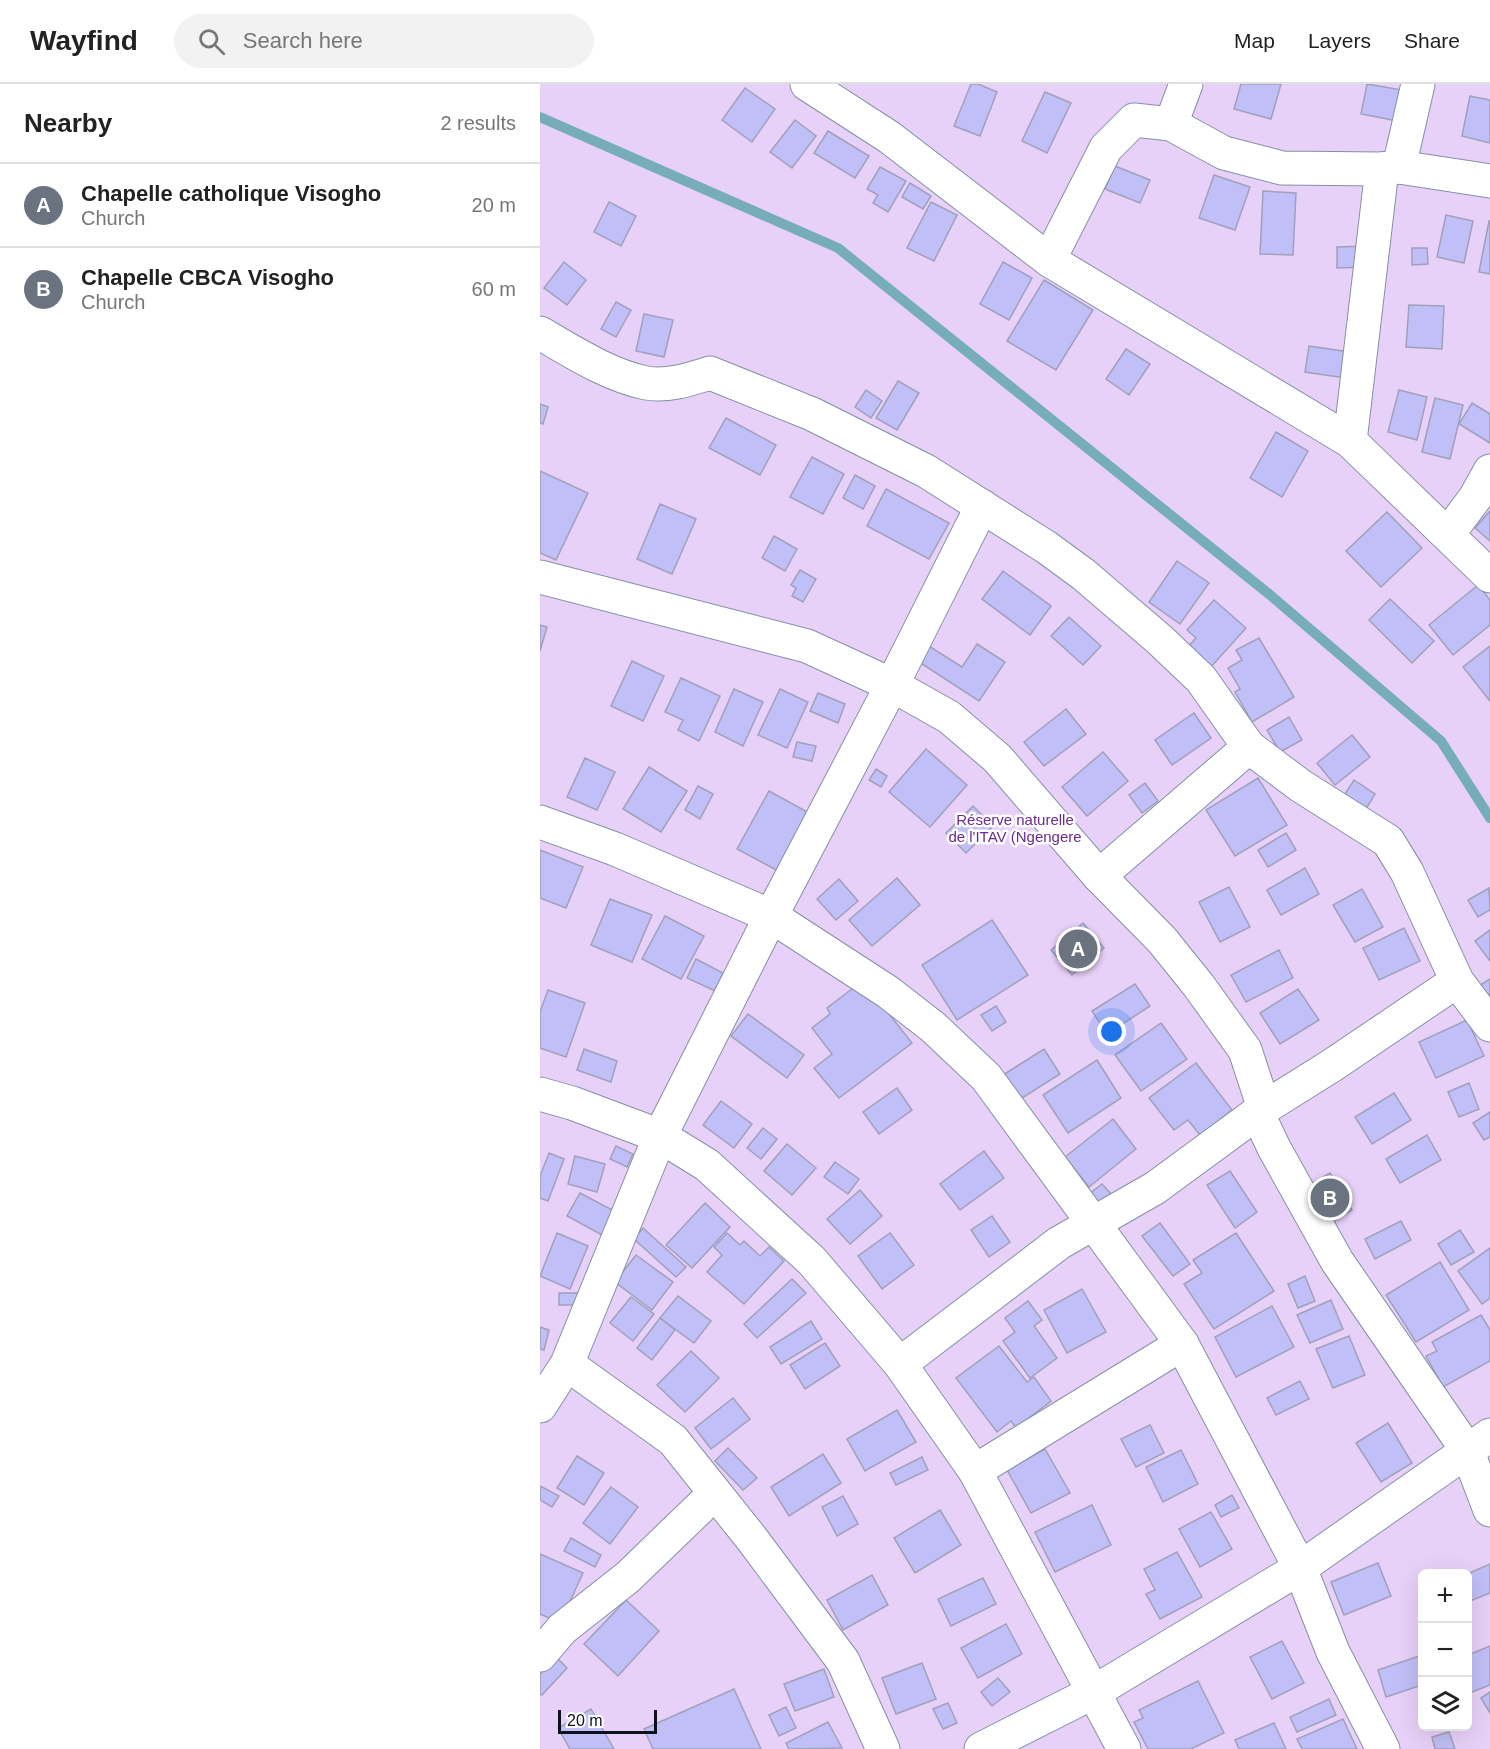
<!DOCTYPE html>
<html lang="en">
<head>
<meta charset="utf-8">
<style>
	body { margin:0; font-family:Helvetica,sans-serif; background:#f2f2f2; color:#222 }
	.controls { position:absolute; right:18px; bottom:18px; display:grid; overflow:hidden; border-radius:9px; box-shadow:0 6px 24px #0002 }
	.controls button { width:54px; height:54px; display:grid; place-items:center; padding:0; border:0; border-bottom:2px solid #e0e0e0; background:#fff; color:#222; font:30px sans-serif }
	.scale { position:absolute; left:18px; bottom:15px; width:99px; box-sizing:border-box; padding-left:6px; border:3px solid #0e131b; border-top:0; font-size:16px; line-height:21px; white-space:nowrap; color:#0e131b; -webkit-text-stroke:4px #fff; paint-order:stroke }
	.you { position:absolute; left:572px; top:948px; width:21px; height:21px; margin:-15px; border:4px solid #fff; border-radius:50%; background:#1a73e8; box-shadow:0 0 0 9px #1a73e833 }
	.badge { display:grid; place-items:center; width:39px; height:39px; border-radius:50%; background:#cb3d37; color:#fff; font-size:20px; font-weight:700 }
	.pin { position:absolute; translate:-50% -50%; border:3px solid #fff; box-shadow:0 2px 6px #0006 }
	.list { margin:0; padding:0; list-style:none }
	h2 { display:flex; justify-content:space-between; align-items:center; height:78px; margin:0; padding:0 24px; font-size:26px }
	h2 small { font-size:20px; font-weight:400; color:#767676 }
	.list li { display:grid; grid-template-columns:39px 1fr auto; gap:18px; align-items:center; box-sizing:border-box; height:84px; padding:0 24px; border-top:2px solid #e0e0e0 }
	.list b { display:block; font-size:22px; white-space:nowrap }
	.list p { margin:0; font-size:20px; white-space:nowrap; color:#767676 }
	.list em { font-size:20px; font-style:normal; color:#767676 }
	.icon { flex:none; width:33px; height:33px; fill:none; stroke:currentColor; stroke-width:2; stroke-linecap:round; stroke-linejoin:round }
	.map { position:relative; flex:none; width:950px; height:1665px; overflow:hidden }
	header { display:flex; align-items:center; gap:36px; box-sizing:border-box; height:84px; padding:0 30px; background:#fff; border-bottom:2px solid #e0e0e0 }
	header strong { font-size:28px }
	nav { display:flex; gap:33px; margin-inline-start:auto; font-size:21px }
	.search { width:420px; height:54px; background:#f2f2f2; display:flex; align-items:center; gap:15px; box-sizing:border-box; padding:0 21px; border-radius:33px; color:#767676; font-size:22px }
	main { display:flex }
	aside { flex:1; background:#fff }
	.map>svg:first-child { display:block }
</style>
</head>
<body>
<header>
<strong>Wayfind</strong>
<div class="search"><svg class="icon" aria-label="search" viewBox="0 0 24 24"><circle cx="10" cy="10" r="6"/><path d="M15 15l6 6"/></svg>Search here</div>
<nav><a>Map</a><a>Layers</a><a>Share</a></nav>
</header>
<main>
<aside>
<h2>Nearby<small>2 results</small></h2>
<ul class="list">
<li><span class="badge" style="background:#6b7280">A</span><div><b>Chapelle catholique Visogho</b><p>Church</p></div><em>20 m</em></li>
<li><span class="badge" style="background:#6b7280">B</span><div><b>Chapelle CBCA Visogho</b><p>Church</p></div><em>60 m</em></li>
</ul>
</aside>
<div class="map">
<svg width="950" height="1665" viewBox="0 0 950 1665">
	<rect width="100%" height="100%" fill="#f5f8fd"/>
	<path fill="#e8d1f8" fill-rule="evenodd" d="M0,0H950V1665H0ZM882,1490H928V1642H882Z"/>
	<g fill="none" stroke-linecap="round" stroke-linejoin="round">
		<path stroke="#76adb8" stroke-width="10" d="M0,33L298,164L729,510L901,657L950,734"/>
	</g>
	<g fill="#c1bff7" stroke="#a0a0ba" stroke-width="1.5">
		<path d="M431,0H438L457,8L440,52L414,42Z"/>
		<path d="M701,0H741L731,35L694,25Z"/>
		<path d="M827,0L874,8L868,39L821,30Z"/>
		<path d="M205,4L235,25L212,58L182,36Z"/>
		<path d="M505,8L531,19L507,69L482,57Z"/>
		<path d="M930,12L950,16V59L922,52Z"/>
		<path d="M255,36L276,52L252,84L230,68Z"/>
		<path d="M288,47L329,72L315,94L274,69Z"/>
		<path d="M575,82L610,96L600,119L565,105Z"/>
		<path d="M340,83L366,97L348,128L333,119L338,111L327,105Z"/>
		<path d="M674,91L710,103L695,146L659,134Z"/>
		<path d="M370,99L391,112L383,125L362,113Z"/>
		<path d="M723,107L756,109L753,171L720,170Z"/>
		<path d="M69,118L96,132L81,162L54,148Z"/>
		<path d="M391,118L417,131L394,177L367,164Z"/>
		<path d="M906,131L933,137L924,179L897,173Z"/>
		<path d="M949,137H950V190L939,188Z"/>
		<path d="M826,162V183L797,184V163Z"/>
		<path d="M872,164H887L888,180L872,181Z"/>
		<path d="M24,178L46,196L27,221L4,204Z"/>
		<path d="M463,178L492,194L469,236L440,220Z"/>
		<path d="M504,196L553,226L516,286L467,257Z"/>
		<path d="M76,218L91,226L76,253L61,245Z"/>
		<path d="M869,221L904,222L902,265L866,263Z"/>
		<path d="M104,230L133,236L124,273L96,267Z"/>
		<path d="M769,262L816,269L812,295L765,288Z"/>
		<path d="M586,265L610,280L589,311L566,295Z"/>
		<path d="M358,297L379,309L357,346L336,334Z"/>
		<path d="M326,306L342,317L331,334L315,323Z"/>
		<path d="M859,306L887,313L877,356L848,348Z"/>
		<path d="M895,314L923,321L910,375L882,368Z"/>
		<path d="M932,319L950,330V359L919,340Z"/>
		<path d="M0,320L8,323L3,340L0,339Z"/>
		<path d="M186,334L236,361L220,391L169,364Z"/>
		<path d="M736,348L768,367L742,413L710,394Z"/>
		<path d="M272,373L304,390L283,430L250,413Z"/>
		<path d="M0,387L48,409L16,476L0,469Z"/>
		<path d="M315,391L335,402L323,425L303,414Z"/>
		<path d="M346,405L409,439L389,475L327,442Z"/>
		<path d="M120,420L156,435L132,490L97,475Z"/>
		<path d="M950,427V457L935,444Z"/>
		<path d="M847,428L882,464L841,503L806,467Z"/>
		<path d="M234,452L257,465L245,487L222,474Z"/>
		<path d="M637,477L669,499L640,540L609,518Z"/>
		<path d="M260,486L276,495L263,518L252,512L256,504L251,501Z"/>
		<path d="M463,487L511,522L490,551L442,515Z"/>
		<path d="M938,501L950,516V541L913,571L889,541Z"/>
		<path d="M850,515L894,557L872,579L829,536Z"/>
		<path d="M674,516L706,544L670,584L647,564L656,554L647,546Z"/>
		<path d="M529,533L561,562L543,581L511,552Z"/>
		<path d="M0,541L7,543L0,567Z"/>
		<path d="M719,554L754,613L712,638L695,608L700,605L688,584L702,576L696,566Z"/>
		<path d="M437,560L465,578L439,617L379,578L389,562L422,583Z"/>
		<path d="M950,562V617L923,583Z"/>
		<path d="M92,577L124,592L103,637L71,622Z"/>
		<path d="M141,594L180,612L159,657L138,646L143,636L125,628Z"/>
		<path d="M194,605L223,618L203,662L175,648Z"/>
		<path d="M240,605L268,618L247,664L218,651Z"/>
		<path d="M278,609L305,620L298,639L270,627Z"/>
		<path d="M526,625L546,650L504,682L484,658Z"/>
		<path d="M654,629L671,654L632,681L615,656Z"/>
		<path d="M749,633L762,656L740,668L727,646Z"/>
		<path d="M812,651L830,673L795,701L777,679Z"/>
		<path d="M257,658L276,662L272,677L253,673Z"/>
		<path d="M386,665L427,701L390,743L349,708Z"/>
		<path d="M563,668L588,697L547,732L522,703Z"/>
		<path d="M45,674L75,688L57,726L27,713Z"/>
		<path d="M109,683L147,707L121,748L83,725Z"/>
		<path d="M336,685L347,692L341,703L329,696Z"/>
		<path d="M718,694L747,741L695,772L666,726Z"/>
		<path d="M814,696L835,710L826,725L805,710Z"/>
		<path d="M605,699L618,717L602,729L589,711Z"/>
		<path d="M158,702L173,710L160,735L145,726Z"/>
		<path d="M229,707L271,730L240,788L197,765Z"/>
		<path d="M433,722L453,742L426,769L406,749Z"/>
		<path d="M746,749L756,766L728,783L718,766Z"/>
		<path d="M0,766L43,783L26,824L0,814Z"/>
		<path d="M765,784L779,810L741,831L727,806Z"/>
		<path d="M357,794L380,821L332,862L309,836Z"/>
		<path d="M299,795L318,817L296,836L277,815Z"/>
		<path d="M689,803L710,843L680,858L659,818Z"/>
		<path d="M949,804L950,826L938,833L928,816Z"/>
		<path d="M822,805L843,843L815,858L793,821Z"/>
		<path d="M70,815L112,831L92,878L51,861Z"/>
		<path d="M125,832L164,852L141,895L102,875Z"/>
		<path d="M452,836L488,891L417,936L382,881Z"/>
		<path d="M543,839L564,864L532,891L511,866Z"/>
		<path d="M864,844L880,877L839,896L823,864Z"/>
		<path d="M950,846V877L935,857Z"/>
		<path d="M739,866L753,894L706,918L691,891Z"/>
		<path d="M156,875L183,889L175,907L147,894Z"/>
		<path d="M950,895V918L939,902Z"/>
		<path d="M595,900L610,922L567,950L552,927Z"/>
		<path d="M316,902H327L372,959L299,1014L274,984L292,970L272,944L290,930L287,924Z"/>
		<path d="M758,905L779,936L740,960L720,929Z"/>
		<path d="M8,906L45,919L26,973L0,964V928Z"/>
		<path d="M456,922L466,938L452,947L441,931Z"/>
		<path d="M208,930L264,971L247,994L191,952Z"/>
		<path d="M927,936L944,972L896,994L879,958Z"/>
		<path d="M621,939L647,975L601,1007L575,971Z"/>
		<path d="M44,965L77,977L71,998L37,986Z"/>
		<path d="M504,965L520,990L479,1016L463,991Z"/>
		<path d="M557,976L581,1014L528,1049L503,1011Z"/>
		<path d="M656,979L692,1026L660,1051L648,1036L634,1046L609,1014Z"/>
		<path d="M929,999L939,1025L919,1033L908,1008Z"/>
		<path d="M357,1004L372,1026L339,1050L323,1028Z"/>
		<path d="M854,1009L871,1036L832,1060L815,1033Z"/>
		<path d="M181,1017L212,1040L194,1064L163,1041Z"/>
		<path d="M950,1028V1053L944,1056L933,1039Z"/>
		<path d="M573,1035L596,1065L549,1103L525,1073Z"/>
		<path d="M223,1044L237,1055L221,1075L207,1064Z"/>
		<path d="M887,1051L901,1076L860,1099L846,1075Z"/>
		<path d="M247,1060L276,1084L252,1111L224,1087Z"/>
		<path d="M76,1062L93,1070L87,1083L70,1075Z"/>
		<path d="M444,1067L464,1094L420,1126L400,1100Z"/>
		<path d="M9,1069L24,1075L8,1117L0,1114V1092Z"/>
		<path d="M35,1072L65,1080L57,1108L28,1100Z"/>
		<path d="M295,1078L319,1095L308,1110L284,1093Z"/>
		<path d="M690,1087L717,1128L695,1144L667,1101Z"/>
		<path d="M790,1089L812,1126L791,1139L768,1102Z"/>
		<path d="M562,1100L572,1111L560,1122L549,1110Z"/>
		<path d="M320,1106L342,1132L310,1160L287,1135Z"/>
		<path d="M40,1109L76,1128L62,1151L27,1132Z"/>
		<path d="M165,1119L190,1143L152,1184L126,1161Z"/>
		<path d="M452,1132L470,1158L449,1173L431,1146Z"/>
		<path d="M861,1137L871,1156L835,1175L825,1155Z"/>
		<path d="M620,1139L650,1180L633,1192L602,1152Z"/>
		<path d="M103,1144L146,1183L136,1193L94,1155Z"/>
		<path d="M920,1146L934,1168L911,1181L898,1160Z"/>
		<path d="M17,1149L48,1162L30,1205L0,1192Z"/>
		<path d="M187,1149L200,1161L204,1157L220,1172L229,1163L244,1177L204,1220L167,1188L182,1171L174,1163Z"/>
		<path d="M350,1149L374,1181L342,1205L318,1172Z"/>
		<path d="M696,1149L734,1207L674,1245L644,1200L662,1189L653,1176Z"/>
		<path d="M950,1164V1214L942,1220L918,1187Z"/>
		<path d="M96,1171L133,1198L112,1226L75,1198Z"/>
		<path d="M900,1178L929,1226L876,1258L846,1211Z"/>
		<path d="M765,1192L775,1217L758,1224L748,1200Z"/>
		<path d="M252,1195L266,1209L217,1254L204,1240Z"/>
		<path d="M542,1205L566,1248L527,1269L504,1226Z"/>
		<rect x="19" y="1209" width="22" height="12"/>
		<path d="M138,1212L171,1237L154,1259L120,1234Z"/>
		<path d="M91,1213L114,1230L93,1257L70,1239Z"/>
		<path d="M791,1216L803,1245L770,1259L757,1231Z"/>
		<path d="M488,1217L502,1236L494,1242L517,1274L490,1294L463,1257L475,1248L465,1234Z"/>
		<path d="M732,1222L754,1263L696,1293L675,1253Z"/>
		<path d="M941,1231L950,1246V1277L903,1303L886,1272L897,1267L892,1258Z"/>
		<path d="M120,1234L135,1246L112,1276L97,1264Z"/>
		<path d="M271,1237L282,1255L241,1280L230,1263Z"/>
		<path d="M0,1243L9,1246L4,1266L0,1265Z"/>
		<path d="M809,1252L825,1291L793,1304L776,1265Z"/>
		<path d="M285,1259L300,1282L265,1305L250,1281Z"/>
		<path d="M459,1262L487,1298L494,1293L511,1317L476,1344L471,1337L457,1348L416,1294Z"/>
		<path d="M151,1267L179,1294L145,1328L117,1301Z"/>
		<path d="M760,1297L769,1315L736,1331L727,1314Z"/>
		<path d="M193,1314L210,1335L171,1365L155,1344Z"/>
		<path d="M357,1326L376,1358L325,1387L307,1355Z"/>
		<path d="M848,1339L872,1379L841,1398L816,1359Z"/>
		<path d="M610,1341L624,1369L596,1383L581,1355Z"/>
		<path d="M188,1364L217,1394L203,1406L175,1377Z"/>
		<path d="M505,1365L530,1409L491,1429L467,1386Z"/>
		<path d="M641,1366L658,1400L623,1418L606,1383Z"/>
		<path d="M283,1370L301,1399L249,1432L231,1403Z"/>
		<path d="M37,1372L64,1389L44,1421L17,1404Z"/>
		<path d="M382,1373L388,1386L356,1401L350,1389Z"/>
		<path d="M0,1402L19,1412L12,1423L0,1416Z"/>
		<path d="M71,1403L98,1423L70,1460L43,1439Z"/>
		<path d="M692,1411L699,1424L681,1433L675,1421Z"/>
		<path d="M303,1412L318,1440L297,1452L282,1423Z"/>
		<path d="M552,1421L571,1461L515,1488L495,1448Z"/>
		<path d="M400,1426L421,1461L375,1489L354,1454Z"/>
		<path d="M671,1428L692,1465L660,1483L639,1445Z"/>
		<path d="M31,1454L61,1471L55,1483L24,1467Z"/>
		<path d="M637,1468L662,1513L620,1535L606,1510L615,1506L604,1485Z"/>
		<path d="M0,1470L43,1489L20,1539L0,1530Z"/>
		<path d="M838,1479L851,1512L804,1531L791,1498Z"/>
		<path d="M950,1480V1509L928,1518L927,1490Z"/>
		<path d="M332,1491L348,1521L303,1546L287,1516Z"/>
		<path d="M443,1494L456,1520L411,1542L398,1515Z"/>
		<path d="M86,1516L119,1547L78,1592L44,1560Z"/>
		<path d="M466,1540L482,1570L438,1594L421,1564Z"/>
		<path d="M742,1557L764,1599L732,1615L710,1573Z"/>
		<path d="M950,1562V1601L932,1608L928,1597V1571Z"/>
		<path d="M882,1571V1601L846,1613L838,1586Z"/>
		<path d="M16,1573L27,1584L2,1611L0,1610V1590Z"/>
		<path d="M382,1579L396,1615L356,1630L342,1594Z"/>
		<path d="M284,1585L294,1613L255,1627L244,1600Z"/>
		<path d="M458,1594L470,1608L452,1622L441,1608Z"/>
		<path d="M658,1597L684,1649L651,1665H608L594,1638L603,1634L599,1626Z"/>
		<path d="M194,1605L221,1665H113L104,1645Z"/>
		<path d="M950,1608V1629L941,1614Z"/>
		<path d="M789,1615L796,1631L757,1648L750,1633Z"/>
		<path d="M408,1619L417,1639L403,1645L393,1625Z"/>
		<path d="M246,1623L256,1644L239,1652L229,1631Z"/>
		<path d="M51,1625L74,1665H30L18,1644Z"/>
		<path d="M803,1635L817,1665H762L757,1655Z"/>
		<path d="M288,1638L302,1664L249,1665L246,1659Z"/>
		<path d="M734,1639L746,1665H699L695,1656Z"/>
		<path d="M909,1648L915,1665H895L892,1653Z"/>
	</g>
	<g fill="none" stroke-linecap="round" stroke-linejoin="round">
		<g stroke="#8290a7" stroke-width="35">
			<g id="minor">
				<path d="M267,0L349,53L509,176L810,357L950,492"/>
				<path d="M631,40L646,0"/>
				<path d="M859,83L878,0"/>
				<path d="M509,176L566,64L594,36L631,40L684,69L742,84L842,85L859,83L950,97"/>
				<path d="M0,249C33,268 68,291 106,299C127,303 151,295 170,289L272,330L386,387L506,463L543,490L620,556L661,595L709,663L761,702L848,757L867,788L917,897L950,941"/>
				<path d="M810,357L842,85"/>
				<path d="M908,450L935,414L950,387"/>
				<path d="M0,493L267,562L352,601L409,633L457,674L559,792L622,856L659,902L705,966L724,1024"/>
				<path d="M0,738L75,765L231,832L348,908L393,943L446,993L642,1260L760,1484L793,1568L843,1665"/>
				<path d="M559,792L709,663"/>
				<path d="M0,1010L32,1019L120,1052L167,1081L272,1177L360,1280L435,1387L584,1665"/>
				<path d="M717,1028L734,1064L797,1177L927,1366L950,1426"/>
				<path d="M27,1280L133,1356L212,1455L303,1577L343,1665"/>
				<path d="M360,1280L519,1159L615,1104L724,1024L791,982L917,897"/>
				<path d="M0,1322L27,1280L120,1052L231,832L352,601L442,422"/>
				<path d="M435,1387L642,1260"/>
				<path d="M0,1571L22,1545L88,1493L175,1409"/>
				<path d="M441,1665L554,1608L760,1484L950,1351"/>
			</g>
		</g>
		<use href="#minor" stroke="#fff" stroke-width="33"/>
	</g>
	<g text-anchor="middle" stroke-width="5" stroke-linejoin="round" paint-order="stroke">
		<g font-size="15" fill="#6a2b8d" stroke="#fff">
			<text x="475" y="741">Réserve naturelle<tspan x="475" dy="17">de l'ITAV (Ngengere</tspan></text>
		</g>
	</g>
</svg>
<div class="controls">
<button>+</button>
<button>−</button>
<button><svg class="icon" aria-label="layers" viewBox="0 0 24 24"><path d="M12 4l9 5-9 5-9-5zM3 14l9 5 9-5"/></svg></button>
</div>
<div class="scale">20 m</div>
<div class="you"></div>
<div class="pin badge" style="left:538px;top:865px;background:#6b7280">A</div>
<div class="pin badge" style="left:790px;top:1114px;background:#6b7280">B</div>
</div>
</main>
</body>
</html>
